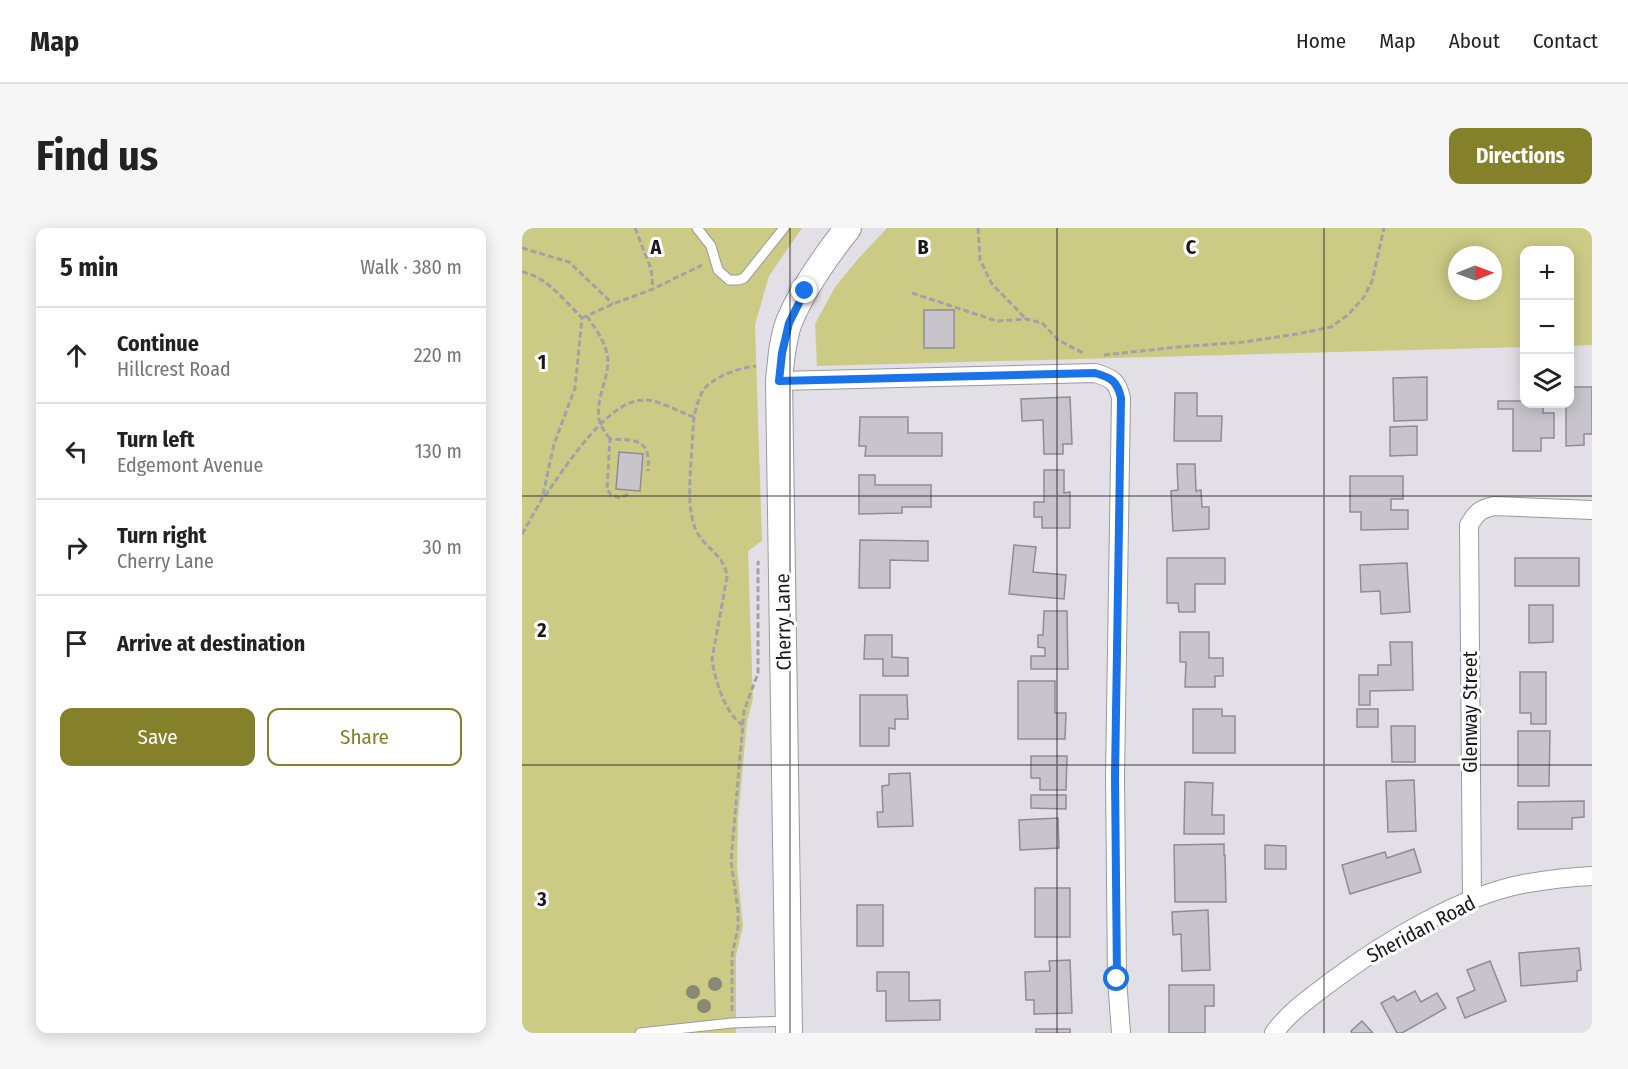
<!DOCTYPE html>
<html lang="en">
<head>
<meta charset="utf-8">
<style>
	body { margin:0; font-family:"Fira Sans Condensed",sans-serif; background:#f6f6f6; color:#222 }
	.controls { position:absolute; right:18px; top:18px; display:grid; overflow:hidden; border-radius:12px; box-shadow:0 3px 15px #0003 }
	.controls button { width:54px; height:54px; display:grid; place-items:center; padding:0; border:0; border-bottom:2px solid #e0e0e0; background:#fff; color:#222; font:30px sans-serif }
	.compass { position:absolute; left:926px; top:18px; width:54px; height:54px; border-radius:50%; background:#fff; box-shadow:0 3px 15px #0003; rotate:89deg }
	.stop { position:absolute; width:18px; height:18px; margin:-14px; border:4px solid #1a73e8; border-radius:50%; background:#fff }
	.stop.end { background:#1a73e8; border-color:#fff; box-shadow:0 2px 6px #0008 }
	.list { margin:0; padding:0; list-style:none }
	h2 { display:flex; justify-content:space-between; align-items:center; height:78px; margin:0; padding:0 24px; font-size:26px }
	h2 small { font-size:20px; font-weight:400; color:#767676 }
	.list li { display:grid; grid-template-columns:39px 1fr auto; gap:18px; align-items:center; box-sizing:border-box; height:96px; padding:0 24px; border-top:2px solid #e0e0e0 }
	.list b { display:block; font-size:22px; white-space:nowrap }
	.list p { margin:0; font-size:20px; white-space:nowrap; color:#767676 }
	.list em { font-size:20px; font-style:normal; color:#767676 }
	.actions { display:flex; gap:12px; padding:18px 24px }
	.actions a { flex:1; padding:14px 0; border:2px solid #84812a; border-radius:12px; text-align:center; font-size:21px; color:#84812a }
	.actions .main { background:#84812a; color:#fff }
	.icon { flex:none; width:33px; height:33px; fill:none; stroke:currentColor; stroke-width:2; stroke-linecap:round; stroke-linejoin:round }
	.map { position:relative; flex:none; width:1070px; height:805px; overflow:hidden; border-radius:12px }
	header { display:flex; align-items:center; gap:36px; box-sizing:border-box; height:84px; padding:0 30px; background:#fff; border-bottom:2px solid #e0e0e0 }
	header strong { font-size:28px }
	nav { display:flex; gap:33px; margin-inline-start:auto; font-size:21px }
	.intro { display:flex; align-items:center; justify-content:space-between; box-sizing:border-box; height:144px; padding:0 36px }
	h1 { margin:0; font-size:42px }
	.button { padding:15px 27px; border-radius:12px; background:#84812a; color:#fff; font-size:21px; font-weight:700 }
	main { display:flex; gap:36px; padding:0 36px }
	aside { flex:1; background:#fff; border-radius:12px; box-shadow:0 3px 15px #0003 }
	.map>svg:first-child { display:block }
</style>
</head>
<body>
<header>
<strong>Map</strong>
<nav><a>Home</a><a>Map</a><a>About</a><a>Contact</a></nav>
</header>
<div class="intro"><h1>Find us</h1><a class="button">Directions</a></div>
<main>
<aside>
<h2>5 min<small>Walk · 380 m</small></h2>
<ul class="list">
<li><svg class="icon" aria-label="ahead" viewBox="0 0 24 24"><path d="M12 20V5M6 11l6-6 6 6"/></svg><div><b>Continue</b><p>Hillcrest Road</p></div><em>220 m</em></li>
<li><svg class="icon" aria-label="left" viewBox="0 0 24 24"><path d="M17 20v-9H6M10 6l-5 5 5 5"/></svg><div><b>Turn left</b><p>Edgemont Avenue</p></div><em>130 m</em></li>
<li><svg class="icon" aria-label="right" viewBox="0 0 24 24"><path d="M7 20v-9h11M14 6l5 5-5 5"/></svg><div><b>Turn right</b><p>Cherry Lane</p></div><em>30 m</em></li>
<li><svg class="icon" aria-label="arrive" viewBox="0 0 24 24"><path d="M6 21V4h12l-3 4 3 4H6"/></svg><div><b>Arrive at destination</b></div></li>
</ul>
<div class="actions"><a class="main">Save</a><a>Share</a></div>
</aside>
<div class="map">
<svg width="1070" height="805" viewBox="0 0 1070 805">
	<rect width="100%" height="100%" fill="#e2e0e6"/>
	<g fill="#cccb86" fill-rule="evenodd">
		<path d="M0,0H280L247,48L233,97L240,313L226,323L231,471L225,494L216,591L215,638L221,699L214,727V805H0Z"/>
		<path d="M365,0H1070V117L1048,118V22H1002V119L295,138L293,96L313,59L336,31ZM935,27H971V63H935Z"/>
	</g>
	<g fill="#c7c5cb" stroke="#8f8d92" stroke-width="1.5">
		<rect x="402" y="82" width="30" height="38"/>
		<path d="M905,149V192L872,193L871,150Z"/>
		<path d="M1048,159H1070V206H1062V217L1044,218V176H1048Z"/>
		<path d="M653,165H675V188H700L699,213H652Z"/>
		<path d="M548,169L550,216H541V226H522L521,192L500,193L499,171Z"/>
		<path d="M976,173H1002V176H1021V185H1032V210H1019V223H991V181H976Z"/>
		<path d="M338,189H386V205H420V228H343L344,218H337Z"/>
		<path d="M895,198V227L868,228V199Z"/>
		<path d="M97,224L121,226L118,263L94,261Z"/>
		<path d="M655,236H673L674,263L679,262L680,279H687V301L651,303L649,263L656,262Z"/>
		<path d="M522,242H542V265L548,264V300H520V289H512V274H522Z"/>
		<path d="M337,247H353V257H409V279H380V285L337,286Z"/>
		<path d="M828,248H881V271H869V282H886V301L839,302V284H828Z"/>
		<path d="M338,312L406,313V333L368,332V360H337Z"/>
		<path d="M492,317L514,319L511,344L544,347L542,371L487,366Z"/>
		<path d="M645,330H703V356H673V384H657L656,375H645Z"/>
		<rect x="993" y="330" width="64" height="28"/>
		<path d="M885,335L888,384L859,386L858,363L839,364L838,337Z"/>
		<path d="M1007,377H1031V414L1007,415Z"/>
		<path d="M522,383H545L546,441H509V428H523V420L516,419V407H521Z"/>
		<path d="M658,404H687V430H701V448H693V459H663L664,434H658Z"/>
		<path d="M343,407H370V429L386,430V448H361V431H342Z"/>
		<path d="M868,414H890L891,462L848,463V477H837V447H856V437H869Z"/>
		<path d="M998,444H1024V496H1009V485H998Z"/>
		<path d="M496,453H533V485H544L543,511H496Z"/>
		<path d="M338,467H385L386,491H373V501L367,500V518H338Z"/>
		<path d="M671,481H700V488H713V525H671Z"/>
		<rect x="835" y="481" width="21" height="18"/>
		<path d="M869,498H893V534H870Z"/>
		<path d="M996,503H1028L1027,558H996Z"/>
		<path d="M509,528H545L544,562H518V550H509Z"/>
		<path d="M388,545L391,598L356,599L355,584H361L360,558L367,557V546Z"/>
		<path d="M892,552L894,603L866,604L864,553Z"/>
		<path d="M663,554L691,555L690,587H702V606H662Z"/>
		<path d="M509,567H544V581L509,580Z"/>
		<path d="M1062,573V589L1050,590V601H996V574Z"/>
		<path d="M536,590L537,620L498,622L497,592Z"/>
		<path d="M702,616V627H703L704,674H653L652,617Z"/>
		<path d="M743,617L764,618V641H743Z"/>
		<path d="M892,621L899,644L828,666L820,637L863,624L865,630Z"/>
		<rect x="513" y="660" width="35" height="49"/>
		<rect x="335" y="677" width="26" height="41"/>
		<path d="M686,682L688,742L660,743L659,706L651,707L650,684Z"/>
		<path d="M1057,720L1059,742L1055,743V753L999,758L997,725Z"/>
		<path d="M548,732L550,785L512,786V772H504L503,744L528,743L527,733Z"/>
		<path d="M968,733L984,773L943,790L935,770L953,762L945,742Z"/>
		<path d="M355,744H387V773L418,772V792L364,793V763H355Z"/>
		<path d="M647,757H692V778H683V805H647Z"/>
		<path d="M893,763L899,774L915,765L924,780L880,805H875L859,775L872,768L875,773Z"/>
		<path d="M840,793L851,805H830L829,803Z"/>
		<rect x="514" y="801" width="34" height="4"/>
	</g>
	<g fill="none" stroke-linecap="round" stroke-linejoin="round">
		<g stroke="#9b999f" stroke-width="11">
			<g id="lane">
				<path d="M175,0L189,18L196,42L207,52H217L222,50L262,0"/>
				<path d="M118,805L210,795L265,793"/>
			</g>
		</g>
		<g stroke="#9b999f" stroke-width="20">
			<g id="street">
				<path d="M257,153L573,145C590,150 595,153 599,170L593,549L595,751L599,805"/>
				<path d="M950,671L947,297C954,285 958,281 972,278L1070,282"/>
				<path d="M752,805C766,785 790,768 810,753C861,715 938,668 1001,656C1024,652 1047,649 1070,648"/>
			</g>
		</g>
		<g stroke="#9b999f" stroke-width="28">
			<path id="secondary" d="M267,805L257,153C259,134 260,113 267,94C281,60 303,29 326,0"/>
		</g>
		<g stroke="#a2a1a5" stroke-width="3" stroke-dasharray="6 3" stroke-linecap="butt">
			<path d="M113,0L129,41L131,61"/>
			<path d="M456,0L458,32L470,56L504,91"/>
			<path d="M0,20L47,34L91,76"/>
			<path d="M0,44C24,48 44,74 60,90"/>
			<path d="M390,65L475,93L504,91L520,95L536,112L563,126"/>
			<path d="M65,88C74,102 86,117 86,135C85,154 72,175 78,195C80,201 85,206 88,211"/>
			<path d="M60,90L91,76L131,61L180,37"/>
			<path d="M582,127L656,119L722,114L775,106L809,99L826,87L842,69L850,53L862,0"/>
			<path d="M106,266L99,270L89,267L85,261L88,211C115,212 129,211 126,243"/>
			<path d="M23,268C42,241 87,169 124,172C136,172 160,185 172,189"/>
			<path d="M0,306L20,271L32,216L53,160L60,90"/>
			<path d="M221,497C204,488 192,450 190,431L205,349C203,326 181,320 173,300C164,277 169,242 170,217C171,208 171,198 172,189C174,179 178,163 187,156C200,146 218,140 234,138"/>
			<path d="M210,783V727L216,700V682L209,633L222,483L236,445V335L237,333"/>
		</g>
		<use href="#lane" stroke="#fff" stroke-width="9"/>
		<use href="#street" stroke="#fff" stroke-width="18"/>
		<use href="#secondary" stroke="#fff" stroke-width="26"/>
	</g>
	<g fill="#898874">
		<circle cx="193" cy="756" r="7"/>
		<circle cx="171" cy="764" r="7"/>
		<circle cx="182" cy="778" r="7"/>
	</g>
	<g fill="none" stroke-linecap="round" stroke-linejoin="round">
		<path stroke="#1a73e8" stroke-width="8" d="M283,63L267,95L260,125L257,153L573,145C590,150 595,153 599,170L593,549L595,751"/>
	</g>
	<path fill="none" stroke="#19181a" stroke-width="1.5" stroke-opacity="0.55" d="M268,0V805M535,0V805M802,0V805M0,268H1070M0,537H1070"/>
	<g text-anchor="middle" stroke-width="6" stroke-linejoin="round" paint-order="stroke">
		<g font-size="20" fill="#19181a" stroke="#fff">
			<text transform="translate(261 394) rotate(-91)" y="7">Cherry Lane</text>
			<text transform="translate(948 484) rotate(-90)" y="7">Glenway Street</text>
			<text transform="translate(899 701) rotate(-28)" y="7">Sheridan Road</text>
		</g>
	</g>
	<g font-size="20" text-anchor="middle" font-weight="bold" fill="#19181a" stroke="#fff" stroke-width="6" stroke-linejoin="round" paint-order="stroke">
		<text x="134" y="26">A</text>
		<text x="401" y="26">B</text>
		<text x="669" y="26">C</text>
		<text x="20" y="141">1</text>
		<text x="20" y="409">2</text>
		<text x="20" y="678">3</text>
	</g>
</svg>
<div class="controls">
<button>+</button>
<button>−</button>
<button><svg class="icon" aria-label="layers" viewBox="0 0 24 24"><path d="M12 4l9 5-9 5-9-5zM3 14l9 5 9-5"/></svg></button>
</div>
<svg class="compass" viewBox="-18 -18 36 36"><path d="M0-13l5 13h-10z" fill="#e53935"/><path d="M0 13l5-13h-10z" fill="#767676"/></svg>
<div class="stop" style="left:595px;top:751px"></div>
<div class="stop end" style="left:283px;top:63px"></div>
</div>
</main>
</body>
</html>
